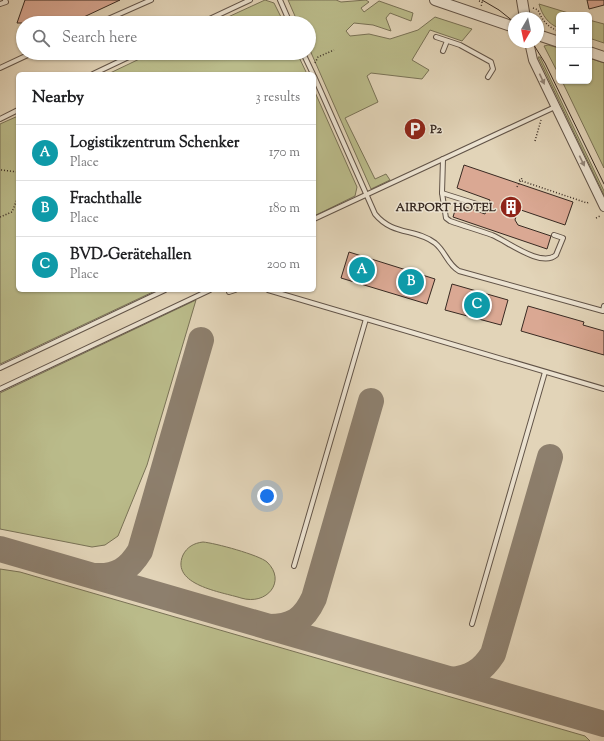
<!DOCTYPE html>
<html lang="en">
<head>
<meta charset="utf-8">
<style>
	body { margin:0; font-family:"Sorts Mill Goudy",serif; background:#f2f2f2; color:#202124 }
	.controls { position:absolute; right:12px; top:12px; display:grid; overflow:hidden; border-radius:6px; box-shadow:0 1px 3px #0004 }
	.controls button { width:36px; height:36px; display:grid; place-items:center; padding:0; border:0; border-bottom:1px solid #e0e0e0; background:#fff; color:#202124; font:20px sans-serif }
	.compass { position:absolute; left:508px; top:12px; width:36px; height:36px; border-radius:50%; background:#fff; box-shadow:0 1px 3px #0004; rotate:189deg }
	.you { position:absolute; left:267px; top:496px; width:14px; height:14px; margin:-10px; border:3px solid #fff; border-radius:50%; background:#1a73e8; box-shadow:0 0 0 6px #1a73e833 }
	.badge { display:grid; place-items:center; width:26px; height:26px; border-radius:50%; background:#0f766e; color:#fff; font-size:13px; font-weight:700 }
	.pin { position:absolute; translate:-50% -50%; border:2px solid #fff; box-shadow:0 1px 4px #0006 }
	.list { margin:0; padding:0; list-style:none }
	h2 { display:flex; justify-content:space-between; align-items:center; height:52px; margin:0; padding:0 16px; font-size:17px }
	h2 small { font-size:13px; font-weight:400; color:#757577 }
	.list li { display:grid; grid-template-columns:26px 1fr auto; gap:12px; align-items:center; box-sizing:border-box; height:56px; padding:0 16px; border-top:1px solid #e0e0e0 }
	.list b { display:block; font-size:15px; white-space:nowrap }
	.list p { margin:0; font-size:13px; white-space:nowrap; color:#757577 }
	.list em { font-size:13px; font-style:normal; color:#757577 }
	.icon { flex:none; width:22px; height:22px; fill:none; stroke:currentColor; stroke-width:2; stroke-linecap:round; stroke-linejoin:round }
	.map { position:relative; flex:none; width:604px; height:741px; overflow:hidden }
	.search { position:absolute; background:#fff; box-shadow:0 1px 3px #0004; left:16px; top:16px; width:300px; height:44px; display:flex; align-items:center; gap:10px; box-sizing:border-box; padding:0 14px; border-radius:22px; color:#757577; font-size:15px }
	.panel { position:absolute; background:#fff; box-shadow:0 1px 3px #0004; left:16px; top:72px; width:300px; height:220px; border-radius:6px }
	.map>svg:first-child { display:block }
</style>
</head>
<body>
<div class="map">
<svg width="604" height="741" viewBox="0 0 604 741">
	<rect width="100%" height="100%" fill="#e2d4b8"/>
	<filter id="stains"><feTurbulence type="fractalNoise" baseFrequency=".005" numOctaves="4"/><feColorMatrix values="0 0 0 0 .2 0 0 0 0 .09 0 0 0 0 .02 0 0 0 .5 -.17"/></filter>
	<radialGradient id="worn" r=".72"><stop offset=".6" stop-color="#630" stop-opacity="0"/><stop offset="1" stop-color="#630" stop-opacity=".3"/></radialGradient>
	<g fill="#babb8a" stroke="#797256">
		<path d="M265,0L274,3L284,23H215Z"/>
		<path d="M288,0H336L341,2L366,0L369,2L361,8L364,12L379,1L413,13L411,21L390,13L386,18L391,31L373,25L354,23L346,31L350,36L369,34L390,39L418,30L435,17L472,29L462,41L430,30L412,60L429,70L422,79L371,73L367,76L378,102L345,118L375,179L386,174L390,180L371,189L309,48V23H298Z"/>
		<path d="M539,4L575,15H559V28C548,24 542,15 539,4Z"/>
		<path d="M589,20L604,24V43L589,38Z"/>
		<path d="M548,45L559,48V75L544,46Z"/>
		<path d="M152,53H297L307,74H108Z"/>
		<path d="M538,57H540L604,191V195Z"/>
		<path d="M589,58L604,63V168L562,81H589Z"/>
		<path d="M314,90L357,187L355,196L314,216Z"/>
		<path d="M18,116V290H157L0,364V124Z"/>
		<path d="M196,300L147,465L118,536L105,545L92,547L0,529V393Z"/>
		<path d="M203,542C215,543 259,555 267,562C287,581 267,606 241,598C222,592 170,585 183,555C187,547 194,543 203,542Z"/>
		<path d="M0,569L20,572L585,736L590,741H0Z"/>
	</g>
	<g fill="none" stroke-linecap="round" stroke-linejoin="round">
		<g stroke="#8d7f6d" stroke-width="26">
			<path d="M0,549L604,724"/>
			<path d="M96,576C117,577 129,569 140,551L201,340"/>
			<path d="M269,627C292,627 304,620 314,598L371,401"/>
			<path d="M451,680C471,678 482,671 493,654L550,457"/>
		</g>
	</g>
	<g fill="#daa893" stroke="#382a22">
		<path d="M25,0H120L71,23H17Z"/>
		<path d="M587,0H604V5L589,9Z"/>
		<path d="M464,165L573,202L565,225L518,209L515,220L518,225L551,236L547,249L453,217L457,204L485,214L490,200L457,188Z"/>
		<path d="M349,252L435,279L427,304L341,278Z"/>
		<path d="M452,284L508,300L501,325L445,310Z"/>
		<path d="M528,306L584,322L583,325L604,331V355L521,331Z"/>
	</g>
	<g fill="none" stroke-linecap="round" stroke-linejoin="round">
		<g stroke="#625448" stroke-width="6">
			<g id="service">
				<path d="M280,0L290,23"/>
				<path d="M0,4L6,2L5,0"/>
				<path d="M99,23L151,0"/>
				<path d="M201,23L250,0"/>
				<path d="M436,37L460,45L491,62L493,69L488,77"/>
				<path d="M443,51L447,41"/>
				<path d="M303,53L313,74"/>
				<path d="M0,68L32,53"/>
				<path d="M93,74L137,53"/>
				<path d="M314,76L375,214C393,236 415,228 435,243C446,252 447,264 459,271L603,311L604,306"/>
				<path d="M0,119L18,110"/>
				<path d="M443,159L442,193L480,205"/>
				<path d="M442,193L446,218L450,221C464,226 478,230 492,235C507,241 541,268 556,255L563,238L554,235"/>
				<path d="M314,219L555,107"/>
				<path d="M268,290L604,389"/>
				<path d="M229,292L235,290"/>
				<path d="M0,368L165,290"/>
				<path d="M0,389L210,290"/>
				<path d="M294,566L366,319"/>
				<path d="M472,624L545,372"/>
			</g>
		</g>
		<g stroke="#625448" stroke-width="10">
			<path id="minor" d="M529,42L533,60L604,207"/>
		</g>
		<g stroke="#625448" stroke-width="12">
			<g id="tertiary">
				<path d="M435,0L514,27"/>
				<path d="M522,0L525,18"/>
				<path d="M538,35L559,42"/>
				<path d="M589,52L604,57"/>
			</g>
		</g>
		<g stroke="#382a22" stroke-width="1.5" stroke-dasharray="1 2" stroke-linecap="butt">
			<path d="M479,1L482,2L481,7"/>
			<path d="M533,8L538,10C543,21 547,27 559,31"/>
			<path d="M315,63L318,57L334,50"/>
			<path d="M535,141L541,120"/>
			<path d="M1,170L18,172"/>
			<path d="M519,180L587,203L589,202"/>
			<path d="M517,187L522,178"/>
			<path d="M0,217L12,212L18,197"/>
			<path d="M596,218L600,216"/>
		</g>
		<use href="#service" stroke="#ece3d1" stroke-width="4"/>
		<use href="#minor" stroke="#ece3d1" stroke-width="8"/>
		<use href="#tertiary" stroke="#ece3d1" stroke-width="10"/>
		<g stroke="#382a22" stroke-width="1">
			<path d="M482,0L499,10L514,22"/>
			<path d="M532,42L545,63L604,184"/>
		</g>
	</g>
	<defs><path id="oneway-solid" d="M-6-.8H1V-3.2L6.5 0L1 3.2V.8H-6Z"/></defs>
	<g fill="#92867a">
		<use href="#oneway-solid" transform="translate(542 79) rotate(65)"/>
		<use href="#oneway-solid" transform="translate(582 161) rotate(64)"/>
	</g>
	<defs>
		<g id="parking-disc" transform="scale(1.15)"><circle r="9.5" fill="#8f2418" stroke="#ece3d1"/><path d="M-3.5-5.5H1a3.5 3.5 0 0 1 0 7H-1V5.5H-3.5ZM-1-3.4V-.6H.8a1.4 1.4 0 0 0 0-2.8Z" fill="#fff"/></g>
		<g id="building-disc" transform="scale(1.15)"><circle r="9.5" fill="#8f2418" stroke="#ece3d1"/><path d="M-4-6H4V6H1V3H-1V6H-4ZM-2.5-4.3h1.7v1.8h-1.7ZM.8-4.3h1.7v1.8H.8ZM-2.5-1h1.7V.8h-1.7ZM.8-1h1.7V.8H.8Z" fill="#fff"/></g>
	</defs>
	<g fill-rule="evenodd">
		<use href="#parking-disc" x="415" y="129"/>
		<use href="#building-disc" x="511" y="207"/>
	</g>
	<g text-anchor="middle" stroke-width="3" stroke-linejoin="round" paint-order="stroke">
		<g font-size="12" font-weight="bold" fill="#382a22" stroke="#ece3d1" text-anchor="start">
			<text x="430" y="133">P2</text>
			<text x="496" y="211" text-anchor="end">AIRPORT HOTEL</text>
		</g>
	</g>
	<rect width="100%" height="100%" filter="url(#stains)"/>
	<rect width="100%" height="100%" fill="url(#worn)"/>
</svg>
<div class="controls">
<button>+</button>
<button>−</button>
</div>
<svg class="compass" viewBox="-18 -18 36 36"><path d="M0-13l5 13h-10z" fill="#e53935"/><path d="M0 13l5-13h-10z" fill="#757577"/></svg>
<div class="you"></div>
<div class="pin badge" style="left:362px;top:270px;background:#0f9aa8">A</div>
<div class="pin badge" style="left:411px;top:282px;background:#0f9aa8">B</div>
<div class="pin badge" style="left:477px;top:305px;background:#0f9aa8">C</div>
<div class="search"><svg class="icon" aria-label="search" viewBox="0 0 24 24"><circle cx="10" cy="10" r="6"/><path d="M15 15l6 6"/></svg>Search here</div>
<section class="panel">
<h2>Nearby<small>3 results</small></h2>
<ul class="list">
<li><span class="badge" style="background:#0f9aa8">A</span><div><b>Logistikzentrum Schenker</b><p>Place</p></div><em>170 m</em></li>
<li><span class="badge" style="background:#0f9aa8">B</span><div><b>Frachthalle</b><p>Place</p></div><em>180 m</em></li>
<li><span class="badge" style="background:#0f9aa8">C</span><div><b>BVD-Gerätehallen</b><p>Place</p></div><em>200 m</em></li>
</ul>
</section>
</div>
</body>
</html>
